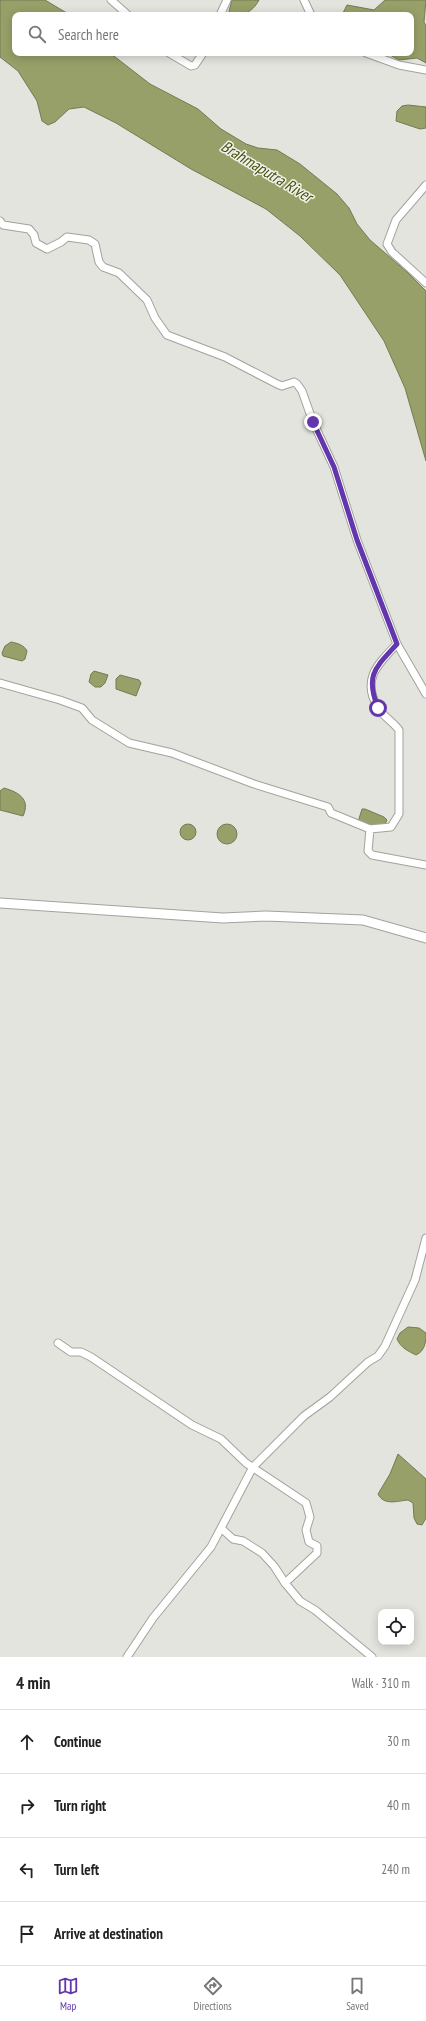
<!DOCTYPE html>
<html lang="en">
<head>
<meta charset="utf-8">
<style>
	body { margin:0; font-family:"PT Sans Narrow",sans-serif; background:#f6f6f6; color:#222 }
	.controls { position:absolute; right:12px; bottom:12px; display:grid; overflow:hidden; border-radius:8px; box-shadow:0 2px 10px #0003 }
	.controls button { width:36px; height:36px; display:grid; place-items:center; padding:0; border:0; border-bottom:1px solid #e0e0e0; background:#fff; color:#222; font:20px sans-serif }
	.stop { position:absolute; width:12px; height:12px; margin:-9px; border:3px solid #6436ae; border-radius:50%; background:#fff }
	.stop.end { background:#6436ae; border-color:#fff; box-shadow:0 1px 4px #0008 }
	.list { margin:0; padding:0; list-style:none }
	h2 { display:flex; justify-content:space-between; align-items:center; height:52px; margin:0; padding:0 16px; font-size:17px }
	h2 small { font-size:13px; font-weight:400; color:#767676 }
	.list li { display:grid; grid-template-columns:26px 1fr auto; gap:12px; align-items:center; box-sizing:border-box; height:64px; padding:0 16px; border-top:1px solid #e0e0e0 }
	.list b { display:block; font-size:15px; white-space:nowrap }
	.list em { font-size:13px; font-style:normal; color:#767676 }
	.icon { flex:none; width:22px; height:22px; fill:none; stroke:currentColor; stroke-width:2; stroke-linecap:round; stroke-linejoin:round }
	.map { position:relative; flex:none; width:426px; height:1657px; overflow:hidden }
	.search { position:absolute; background:#fff; box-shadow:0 2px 10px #0003; left:12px; right:12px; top:12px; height:44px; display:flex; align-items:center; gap:10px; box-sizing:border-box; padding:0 14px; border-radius:8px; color:#767676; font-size:15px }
	.sheet { height:308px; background:#fff }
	nav { display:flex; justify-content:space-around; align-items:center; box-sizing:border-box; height:56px; border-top:1px solid #e0e0e0; background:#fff; font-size:11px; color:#767676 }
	nav a { display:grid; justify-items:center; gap:2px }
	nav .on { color:#6436ae }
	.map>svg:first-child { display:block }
</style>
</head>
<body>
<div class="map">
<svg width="426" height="1657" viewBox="0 0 426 1657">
	<rect width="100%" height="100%" fill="#e3e4dd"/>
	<g fill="#97a068" stroke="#747b53">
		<path d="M0,0H45L70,15H15V53H110L150,84L198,109L221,129L246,144L258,148L277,150L300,164L337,194L349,208L357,224L370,240L407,272L426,291V461L405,388L384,341L340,275L300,236L266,209L191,169L116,123L84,107L69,109L55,122L48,125L42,121L37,101L18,71L0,57Z"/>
		<path d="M232,0H259C252,13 244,15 230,15L229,11Z"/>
		<path d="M385,0H426L424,22L426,26V63L417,58L399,60L390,55V53H411V15H347L343,13L347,5L374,10Z"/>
		<path d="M408,105L426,107V128L420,129L396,121L397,111L402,106Z"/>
		<path d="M11,642C17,643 24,645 27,651L25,659L22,661L3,656L2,653L5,646Z"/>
		<path d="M94,671L108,675L105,683L101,687H95L89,682L91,674Z"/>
		<path d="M120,675L139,680L141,683L136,696L116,689V679Z"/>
		<path d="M4,788C18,792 31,799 23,816L0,810V791Z"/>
		<path d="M362,809H365L384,817L387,820L384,826L373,827L358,822Z"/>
		<circle cx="227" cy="834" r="10"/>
		<circle cx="188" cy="832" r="8"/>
		<path d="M408,1327L419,1328L426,1333C426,1342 425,1351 416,1355C408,1351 401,1348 397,1339L400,1333Z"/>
		<path d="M398,1454L426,1479V1518L422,1525L417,1524L414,1518L413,1503L408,1500C397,1501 384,1506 378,1494L390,1474Z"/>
	</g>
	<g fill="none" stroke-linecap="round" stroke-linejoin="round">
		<g stroke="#a1a39c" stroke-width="9">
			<g id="minor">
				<path d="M111,0L128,15"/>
				<path d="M304,0L311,15"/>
				<path d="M220,15L227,0"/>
				<path d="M169,53L191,66L195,65L203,53"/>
				<path d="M366,53L399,65L426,70"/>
				<path d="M426,185L396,220L387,244L392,252L426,283"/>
				<path d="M0,221L3,225L29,229L34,235L36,243L47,249L61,242L67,237L89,240L95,244L99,262L103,267L119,273L147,300L155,318L167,335L225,357L277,384L282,386L294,382L297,384L302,391L313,422L334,467L357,540L397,644C378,664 361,679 378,708C384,717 393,722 399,730V814L391,827L370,829L368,851L372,855L426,865"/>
				<path d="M397,644L426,694"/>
				<path d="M0,683L60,700L82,708L92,720L129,743L172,753L254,784L328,807L331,813L370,829"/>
				<path d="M58,1343L71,1352H81L91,1357L192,1425L221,1439L246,1463L306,1503L310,1517L306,1530L309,1542L317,1546V1553L285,1583L300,1601L315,1610L372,1657"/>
				<path d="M222,1529L233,1539L243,1541L262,1553L274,1566L285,1583"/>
				<path d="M127,1657L153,1618L211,1547L253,1467L304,1416L330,1397L368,1362L378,1356L385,1346L415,1280L426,1238"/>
			</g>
		</g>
		<g stroke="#a1a39c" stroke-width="11">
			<path id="tertiary" d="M0,903L223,918L266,916L363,920L426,938"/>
		</g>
		<use href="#minor" stroke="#fff" stroke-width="7"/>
		<use href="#tertiary" stroke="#fff" stroke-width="9"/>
	</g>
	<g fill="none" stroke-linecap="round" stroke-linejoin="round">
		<path stroke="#6436ae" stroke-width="5" d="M313,422L334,467L357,540L397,644C375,668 365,675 378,708"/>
	</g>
	<g text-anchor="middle" stroke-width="3" stroke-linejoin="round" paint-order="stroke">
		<g font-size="16" font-style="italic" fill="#49510f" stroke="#f0f1ea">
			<text transform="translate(267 171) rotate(31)" y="6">Brahmaputra River</text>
		</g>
	</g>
</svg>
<div class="controls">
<button><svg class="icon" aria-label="locate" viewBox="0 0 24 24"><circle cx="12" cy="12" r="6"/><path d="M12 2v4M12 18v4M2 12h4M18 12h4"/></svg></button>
</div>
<div class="stop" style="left:378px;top:708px"></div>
<div class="stop end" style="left:313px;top:422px"></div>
<div class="search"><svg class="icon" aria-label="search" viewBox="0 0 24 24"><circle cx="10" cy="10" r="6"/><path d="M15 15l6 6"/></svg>Search here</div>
</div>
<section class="sheet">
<h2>4 min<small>Walk · 310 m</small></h2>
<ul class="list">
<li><svg class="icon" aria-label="ahead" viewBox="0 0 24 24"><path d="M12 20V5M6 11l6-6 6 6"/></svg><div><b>Continue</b></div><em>30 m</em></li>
<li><svg class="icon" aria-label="right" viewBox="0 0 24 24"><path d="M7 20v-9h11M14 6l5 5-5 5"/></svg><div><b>Turn right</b></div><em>40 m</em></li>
<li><svg class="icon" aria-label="left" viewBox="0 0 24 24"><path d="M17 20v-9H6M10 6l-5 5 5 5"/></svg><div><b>Turn left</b></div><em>240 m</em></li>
<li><svg class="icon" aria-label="arrive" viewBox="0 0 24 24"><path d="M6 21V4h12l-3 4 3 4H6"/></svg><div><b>Arrive at destination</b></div></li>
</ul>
</section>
<nav>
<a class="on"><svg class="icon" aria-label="map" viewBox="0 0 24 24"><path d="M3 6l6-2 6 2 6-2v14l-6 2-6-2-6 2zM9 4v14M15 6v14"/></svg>Map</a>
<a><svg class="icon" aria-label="directions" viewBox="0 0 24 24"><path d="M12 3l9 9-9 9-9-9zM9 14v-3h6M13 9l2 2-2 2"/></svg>Directions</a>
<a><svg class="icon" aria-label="saved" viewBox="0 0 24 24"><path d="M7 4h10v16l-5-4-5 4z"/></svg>Saved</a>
</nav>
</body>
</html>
